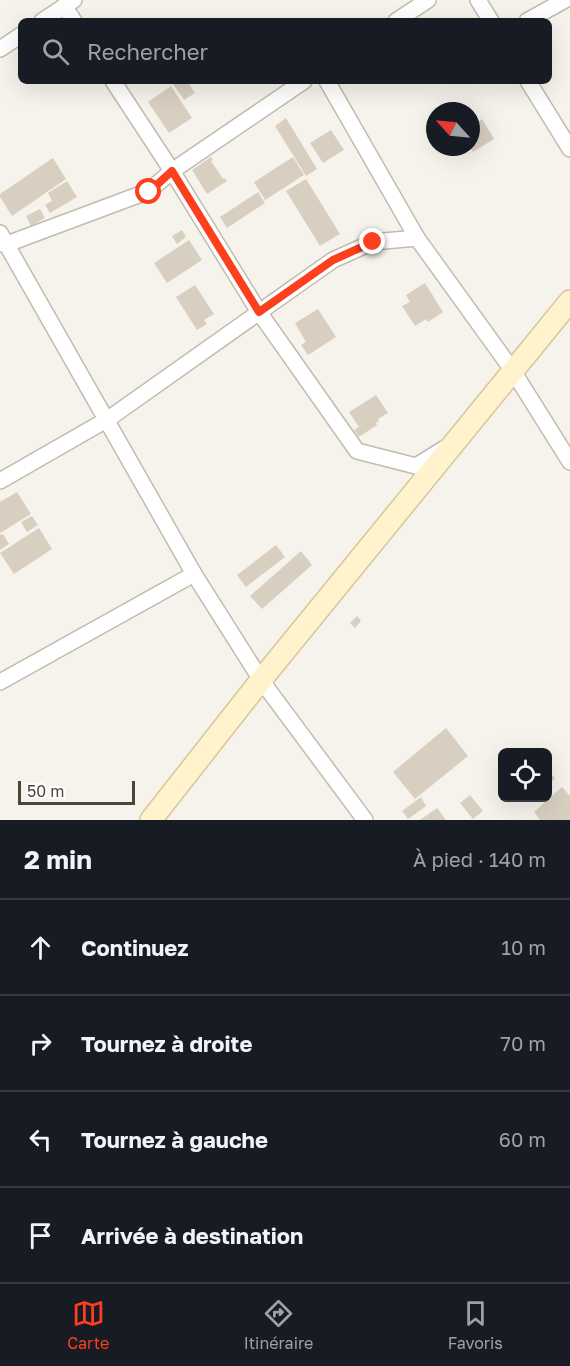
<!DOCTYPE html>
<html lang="fr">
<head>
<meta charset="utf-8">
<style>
	body { margin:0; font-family:"Golos Text",sans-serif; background:#242831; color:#f1f3f6 }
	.controls { position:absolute; right:18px; bottom:18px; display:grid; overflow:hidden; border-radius:9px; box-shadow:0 6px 24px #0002 }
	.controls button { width:54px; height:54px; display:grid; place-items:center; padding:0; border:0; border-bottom:2px solid #363941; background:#171b24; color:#f1f3f6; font:30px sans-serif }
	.compass { position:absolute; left:426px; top:102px; width:54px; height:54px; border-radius:50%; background:#171b24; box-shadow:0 6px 24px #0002; rotate:297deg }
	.scale { position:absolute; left:18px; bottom:15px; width:117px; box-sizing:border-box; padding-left:6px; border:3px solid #4b4439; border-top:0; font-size:16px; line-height:21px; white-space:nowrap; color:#4b4439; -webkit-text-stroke:4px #fff; paint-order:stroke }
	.stop { position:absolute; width:18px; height:18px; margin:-14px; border:4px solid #fc3f1d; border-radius:50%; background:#fff }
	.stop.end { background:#fc3f1d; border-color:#fff; box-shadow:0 2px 6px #0008 }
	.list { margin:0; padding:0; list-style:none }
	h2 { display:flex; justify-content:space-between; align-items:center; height:78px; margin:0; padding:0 24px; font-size:26px }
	h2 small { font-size:20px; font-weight:400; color:#9ea1a6 }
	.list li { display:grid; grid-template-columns:39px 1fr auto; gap:18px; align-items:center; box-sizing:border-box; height:96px; padding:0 24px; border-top:2px solid #363941 }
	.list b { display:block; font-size:22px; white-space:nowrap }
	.list em { font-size:20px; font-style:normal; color:#9ea1a6 }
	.icon { flex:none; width:33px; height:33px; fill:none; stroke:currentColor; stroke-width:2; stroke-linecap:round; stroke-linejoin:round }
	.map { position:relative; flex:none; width:570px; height:820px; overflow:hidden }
	.search { position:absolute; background:#171b24; box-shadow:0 6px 24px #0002; left:18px; right:18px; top:18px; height:66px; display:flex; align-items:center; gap:15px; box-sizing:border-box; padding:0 21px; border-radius:9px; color:#9ea1a6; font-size:22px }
	.sheet { height:462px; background:#171b24 }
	nav { display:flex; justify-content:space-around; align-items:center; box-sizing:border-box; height:84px; border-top:2px solid #363941; background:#171b24; font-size:16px; color:#9ea1a6 }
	nav a { display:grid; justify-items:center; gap:3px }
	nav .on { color:#fc3f1d }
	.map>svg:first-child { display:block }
</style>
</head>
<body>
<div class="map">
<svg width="570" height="820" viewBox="0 0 570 820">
	<rect width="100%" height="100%" fill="#f6f3ec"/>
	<g fill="#d8cfc1">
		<path d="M171,81H187L195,93L184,100Z"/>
		<path d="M171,86L192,118L169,133L148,102Z"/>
		<path d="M286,118L317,169L306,176L275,126Z"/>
		<path d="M482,119L494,139L473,152L470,147L471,126Z"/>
		<path d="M331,130L344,150L323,163L310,143Z"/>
		<path d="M211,157L213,160L211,161L223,179L224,178L227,181L207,194L192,170Z"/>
		<path d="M293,157L304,175L265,200L254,182Z"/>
		<path d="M53,158L66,179L12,216L0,197V194Z"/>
		<path d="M306,179L340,234L320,246L286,191Z"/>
		<path d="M67,181L77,197L50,213L45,205L52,201L48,193Z"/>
		<path d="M258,192L265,203L227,228L220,217Z"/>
		<path d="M40,209L45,218L31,226L26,216Z"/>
		<path d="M182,230L186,237L177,244L172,236Z"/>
		<path d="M189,240L202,260L167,283L154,263Z"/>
		<path d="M425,283L443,312L428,322L426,319L415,326L402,306L410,302L406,295Z"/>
		<path d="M195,285L214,314L204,320L207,324L197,330L176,297Z"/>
		<path d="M318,309L336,337L308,355L301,345L306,342L295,323Z"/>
		<path d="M376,395L388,413L378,419L379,421L376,423L377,425L359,437L354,430L359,427L349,412Z"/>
		<path d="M17,492L31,514L0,533V502Z"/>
		<path d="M32,516L38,525L27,532L21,522Z"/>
		<path d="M39,528L52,549L14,574L0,553Z"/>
		<path d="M3,534L9,544L0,550V535Z"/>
		<path d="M276,545L285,557L246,587L237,575Z"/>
		<path d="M301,551L312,565L262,609L250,596Z"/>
		<path d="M357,616L361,621L355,628L350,623Z"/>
		<path d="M446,728L468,756L415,799L393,772Z"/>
		<path d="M548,771L555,778L548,786Z"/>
		<path d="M562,787L570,796V820H540L534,812Z"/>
		<path d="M470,795L483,811L473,819L460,803Z"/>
		<path d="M421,797L426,806L408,819L402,811Z"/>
		<path d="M437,808L446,820H420Z"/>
	</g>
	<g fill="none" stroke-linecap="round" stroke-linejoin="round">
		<g stroke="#c2bbae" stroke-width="18">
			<g id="street">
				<path d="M478,0L491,21"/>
				<path d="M64,6L74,21"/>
				<path d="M42,21L74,0"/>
				<path d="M396,21L428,0"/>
				<path d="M527,21L565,0"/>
				<path d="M0,49L21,35"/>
				<path d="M113,81L172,171L259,312L357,451L416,466L445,448"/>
				<path d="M327,81L417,238L513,371L570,462"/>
				<path d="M528,81L570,149"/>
				<path d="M0,233L194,574L261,680L365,820"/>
				<path d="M0,244H7L149,191L172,171L304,81"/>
				<path d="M0,481L108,419L333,260L373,242L417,238"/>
				<path d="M0,682L194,574"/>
			</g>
		</g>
		<g stroke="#d6c79b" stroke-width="24">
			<path id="secondary" d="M151,820L261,680L570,301"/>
		</g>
		<use href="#street" stroke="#fff" stroke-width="15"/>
		<use href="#secondary" stroke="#fff3cd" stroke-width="21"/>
	</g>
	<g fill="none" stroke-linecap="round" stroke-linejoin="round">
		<path stroke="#fc3f1d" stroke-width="8" d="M149,192L172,171L259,312L333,260L373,242"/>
	</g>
</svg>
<div class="controls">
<button><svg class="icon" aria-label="locate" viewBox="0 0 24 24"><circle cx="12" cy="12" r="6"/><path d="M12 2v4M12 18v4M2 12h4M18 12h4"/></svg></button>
</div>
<svg class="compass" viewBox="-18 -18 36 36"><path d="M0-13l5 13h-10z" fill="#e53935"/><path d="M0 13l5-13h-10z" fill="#9ea1a6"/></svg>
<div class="scale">50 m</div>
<div class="stop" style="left:149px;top:192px"></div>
<div class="stop end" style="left:373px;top:242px"></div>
<div class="search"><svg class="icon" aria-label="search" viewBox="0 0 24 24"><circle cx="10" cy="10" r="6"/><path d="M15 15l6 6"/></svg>Rechercher</div>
</div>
<section class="sheet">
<h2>2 min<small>À pied · 140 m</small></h2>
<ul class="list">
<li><svg class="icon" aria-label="ahead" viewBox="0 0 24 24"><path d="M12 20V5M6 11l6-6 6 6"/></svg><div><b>Continuez</b></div><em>10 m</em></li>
<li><svg class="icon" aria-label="right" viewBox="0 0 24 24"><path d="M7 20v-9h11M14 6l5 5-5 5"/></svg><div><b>Tournez à droite</b></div><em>70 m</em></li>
<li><svg class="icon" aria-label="left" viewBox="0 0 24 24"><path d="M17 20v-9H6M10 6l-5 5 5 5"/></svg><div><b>Tournez à gauche</b></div><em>60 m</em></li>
<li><svg class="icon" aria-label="arrive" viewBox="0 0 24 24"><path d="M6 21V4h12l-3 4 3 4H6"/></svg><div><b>Arrivée à destination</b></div></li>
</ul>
</section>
<nav>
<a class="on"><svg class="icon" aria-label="map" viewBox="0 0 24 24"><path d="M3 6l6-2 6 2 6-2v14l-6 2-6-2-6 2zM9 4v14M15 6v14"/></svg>Carte</a>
<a><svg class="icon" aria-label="directions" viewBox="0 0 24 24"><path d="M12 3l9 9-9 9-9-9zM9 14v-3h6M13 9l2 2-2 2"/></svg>Itinéraire</a>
<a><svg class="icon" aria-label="saved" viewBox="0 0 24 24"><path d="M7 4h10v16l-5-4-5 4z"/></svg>Favoris</a>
</nav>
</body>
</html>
